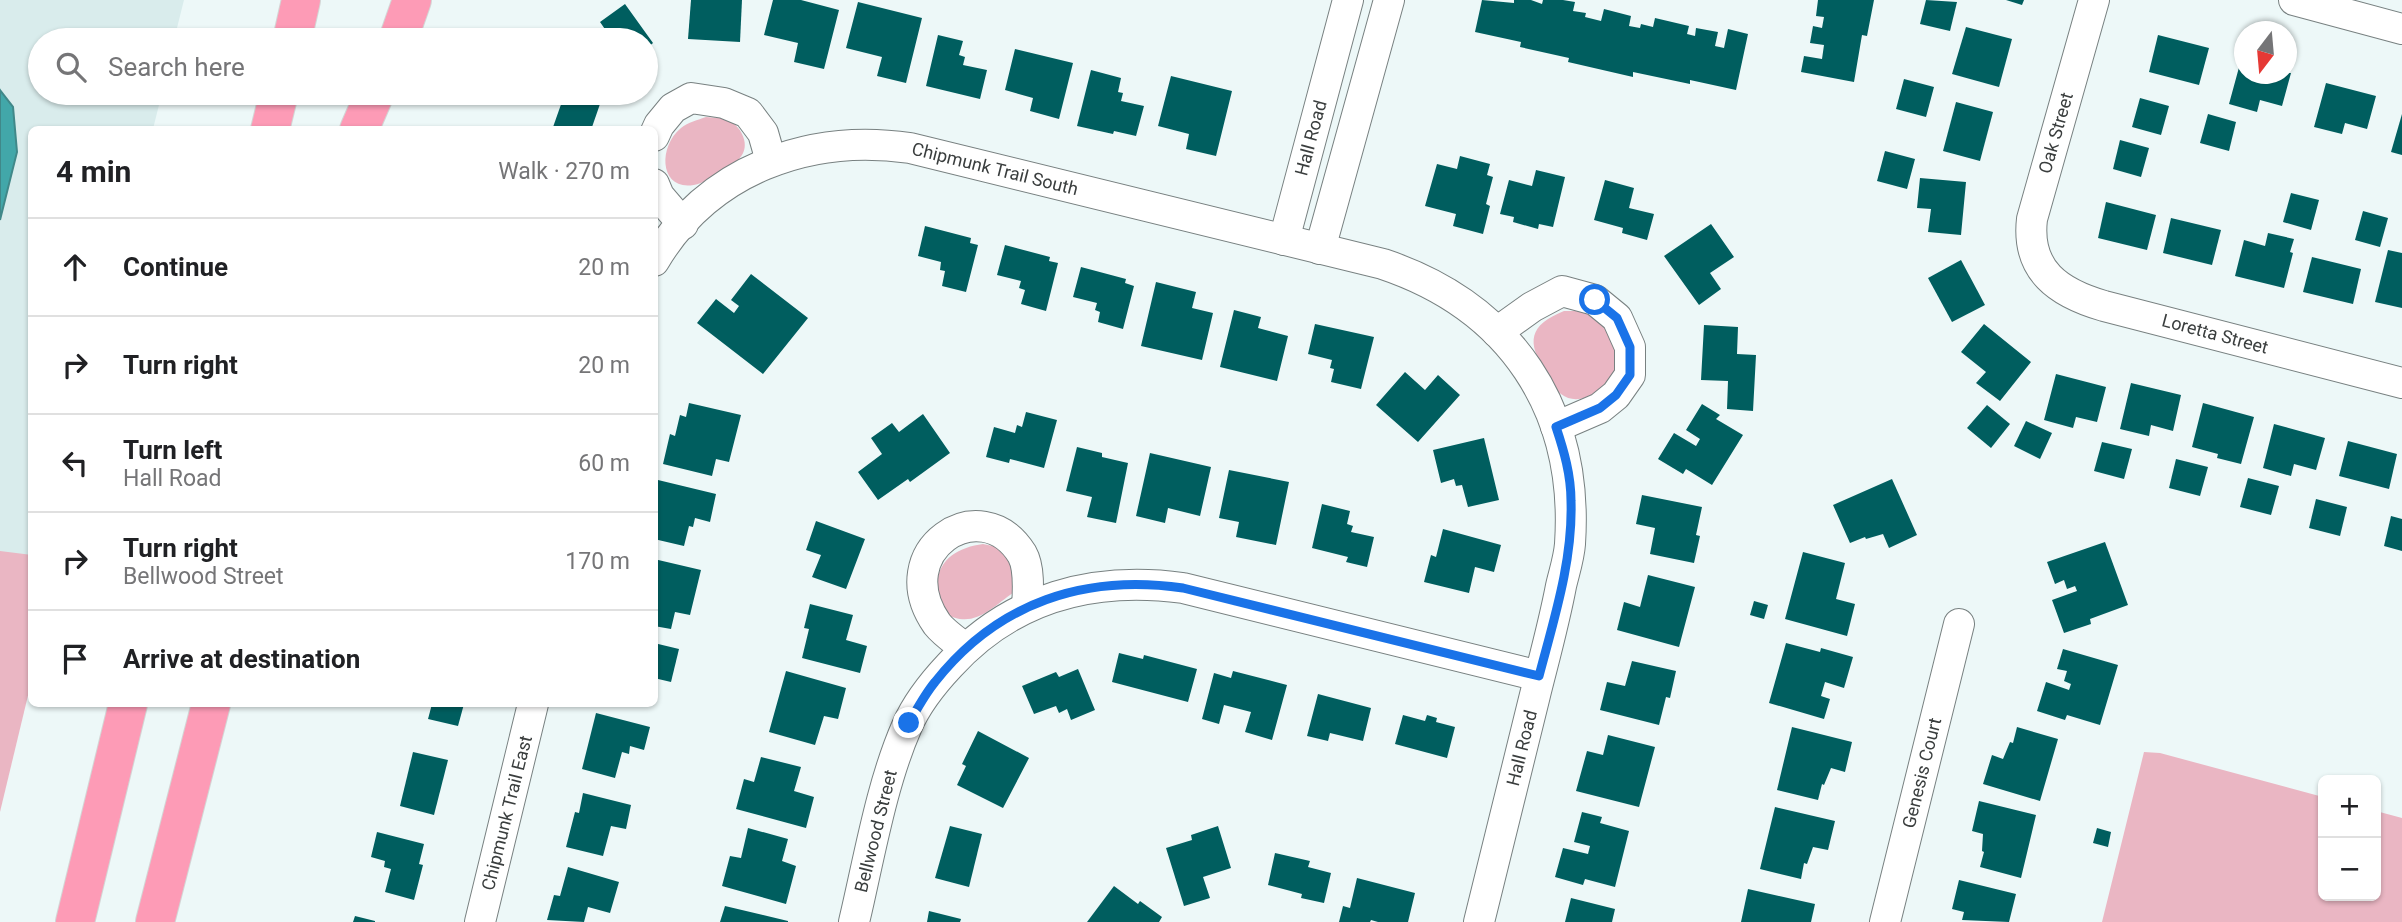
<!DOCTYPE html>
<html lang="en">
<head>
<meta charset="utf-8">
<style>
	body { margin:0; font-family:Roboto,sans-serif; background:#f2f2f2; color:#202124 }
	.controls { position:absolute; right:21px; bottom:21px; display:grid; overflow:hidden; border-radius:10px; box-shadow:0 2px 5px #0004 }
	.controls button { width:63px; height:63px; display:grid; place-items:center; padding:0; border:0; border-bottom:2px solid #e0e0e0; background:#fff; color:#202124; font:35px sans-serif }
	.compass { position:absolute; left:2234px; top:21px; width:63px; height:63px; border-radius:50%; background:#fff; box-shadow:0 2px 5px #0004; rotate:196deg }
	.stop { position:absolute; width:21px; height:21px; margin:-16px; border:5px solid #1a73e8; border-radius:50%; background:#fff }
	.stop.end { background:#1a73e8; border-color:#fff; box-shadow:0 2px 7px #0008 }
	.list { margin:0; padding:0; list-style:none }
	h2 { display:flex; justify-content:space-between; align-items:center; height:91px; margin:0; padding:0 28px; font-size:30px }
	h2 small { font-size:23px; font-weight:400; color:#757577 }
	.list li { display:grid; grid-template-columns:46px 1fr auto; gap:21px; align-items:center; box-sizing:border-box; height:98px; padding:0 28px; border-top:2px solid #e0e0e0 }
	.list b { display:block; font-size:26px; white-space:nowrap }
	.list p { margin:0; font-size:23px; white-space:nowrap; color:#757577 }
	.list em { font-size:23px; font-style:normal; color:#757577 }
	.icon { flex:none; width:38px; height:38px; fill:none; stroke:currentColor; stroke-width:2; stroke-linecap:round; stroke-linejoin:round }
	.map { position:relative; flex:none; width:2402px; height:922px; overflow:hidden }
	.search { position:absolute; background:#fff; box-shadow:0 2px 5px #0004; left:28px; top:28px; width:630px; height:77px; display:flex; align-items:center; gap:18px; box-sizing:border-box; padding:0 24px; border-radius:38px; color:#757577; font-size:26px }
	.panel { position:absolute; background:#fff; box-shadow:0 2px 5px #0004; left:28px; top:126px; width:630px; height:581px; border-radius:10px }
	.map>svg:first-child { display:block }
</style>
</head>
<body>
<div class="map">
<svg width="2402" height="922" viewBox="0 0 2402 922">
	<rect width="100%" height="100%" fill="#edf8f8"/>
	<path fill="#d9ecec" d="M0,0H184L174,40H40V93H162L153,129L32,130V641L0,774Z"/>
	<g fill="#eab6c3">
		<path d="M706,117C713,118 721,117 728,120C740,125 750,143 742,155C736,164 726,169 717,175C663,209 652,152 681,128C688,122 698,120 706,117Z"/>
		<path d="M1564,311C1575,311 1586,310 1596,316C1614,328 1624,358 1612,378C1602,393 1577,407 1561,394C1555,390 1550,379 1546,372C1526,342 1529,325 1564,311Z"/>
		<path d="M983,544L1002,548L1015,559L1014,592C990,609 973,630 944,613C942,605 937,594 937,585C938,558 960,547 983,544Z"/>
		<path d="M0,551L32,555L31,683L0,812Z"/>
		<path d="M2144,752L2160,753L2323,797V896H2376V811L2402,818V922H2102Z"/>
	</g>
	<path fill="#42a7a9" stroke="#408889" stroke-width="2" d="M0,90L13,107L17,152L0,220Z"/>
	<g fill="#005e5f">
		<path d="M691,0H742L740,42L688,39Z"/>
		<path d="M773,0H801L839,10L824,69L794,62L798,43L764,35Z"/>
		<path d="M1482,0L1514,3V0H1531L1542,4L1543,0H1563L1575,2L1573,11L1586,13L1585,17L1601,21L1604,9L1631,16L1629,26L1640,28L1641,24L1653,27L1655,18L1689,26L1687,34L1695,36L1696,28L1718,32L1715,46L1724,48L1728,29L1748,34L1736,90L1690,80V84L1633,72V77L1568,62L1569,58L1520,47L1521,42L1475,32Z"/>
		<path d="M1818,0H1874L1867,36L1862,35L1854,82L1801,72L1804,56L1822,59L1824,45L1810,43L1813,26L1822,28L1824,17L1816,16Z"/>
		<path d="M1926,0L1957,2L1950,31L1920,24Z"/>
		<path d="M2006,0H2024L2022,5Z"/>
		<path d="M858,2L922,18L906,83L877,76L882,57L846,48Z"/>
		<path d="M625,4L653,43L646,49V40H602L609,35L600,22Z"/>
		<path d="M1966,27L2012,39L1999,87L1952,74Z"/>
		<path d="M938,35L963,41L959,55L965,57L963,65L987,70L980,99L926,86Z"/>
		<path d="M2158,35L2209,48L2199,85L2149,72Z"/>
		<path d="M1015,49L1073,63L1059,119L1030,111L1033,98L1005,90Z"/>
		<path d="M2241,60L2244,61V74L2291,73L2282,106L2260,100L2257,112L2229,104Z"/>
		<path d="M1091,70L1121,78L1118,92L1123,93L1121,101L1144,106L1136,136L1114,131L1113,134L1077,126Z"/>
		<path d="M1171,76L1232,91L1216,156L1186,149L1189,134L1158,126Z"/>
		<path d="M1904,79L1934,87L1926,117L1896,109Z"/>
		<path d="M2326,83L2376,96L2367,129L2345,123L2342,134L2314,127Z"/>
		<path d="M565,93L600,104L591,130H552Z"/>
		<path d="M2140,98L2169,106L2161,135L2132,127Z"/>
		<path d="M1956,102L1993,112L1980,161L1943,151Z"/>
		<path d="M2208,114L2236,122L2229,151L2200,143Z"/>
		<path d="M2402,114V155L2391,152Z"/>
		<path d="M2120,140L2149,148L2141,177L2113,169Z"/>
		<path d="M1885,151L1915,159L1907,189L1877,181Z"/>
		<path d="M1460,156L1490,164L1487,175L1493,177L1486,204L1490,206L1483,234L1453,226L1456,214L1425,206L1437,164L1457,169Z"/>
		<path d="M1536,170L1565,177L1553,227L1539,224L1538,229L1513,222L1514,217L1500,214L1509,180L1532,186Z"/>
		<path d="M1920,178L1966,182L1961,235L1928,232L1931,209L1917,208Z"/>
		<path d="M1605,180L1634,188L1629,208L1654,214L1647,240L1622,233L1623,228L1594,220Z"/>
		<path d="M2291,193L2319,200L2311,230L2283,222Z"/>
		<path d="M2106,202L2156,215L2147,250L2098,238Z"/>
		<path d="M2363,211L2388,218L2380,247L2355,240Z"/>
		<path d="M2171,218L2221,230L2212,265L2163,253Z"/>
		<path d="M1711,224L1734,257L1710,273L1721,289L1699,305L1664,256Z"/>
		<path d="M925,226L971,238L970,243L978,245L966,292L942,286L945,271L940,270L941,262L918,256Z"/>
		<path d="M2268,233L2294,239L2290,252L2293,253L2284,288L2235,276L2244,240L2265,246Z"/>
		<path d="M1005,245L1050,257L1049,261L1058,263L1046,311L1021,304L1025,290L1019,288L1021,281L997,275Z"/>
		<path d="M2388,250L2402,253V308L2375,302Z"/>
		<path d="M2312,257L2361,269L2353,304L2303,292Z"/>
		<path d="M1961,260L1985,305L1952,322L1928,278Z"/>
		<path d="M1081,267L1126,279L1125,283L1134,286L1123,329L1098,322L1100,312L1095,310L1097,303L1073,297Z"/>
		<path d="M751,274L808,318L763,374L697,323L716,299L734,313L739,306L731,300Z"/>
		<path d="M1156,282L1196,292L1192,308L1213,313L1202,360L1141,346Z"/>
		<path d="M1234,310L1261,317L1258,328L1288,336L1277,381L1220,367Z"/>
		<path d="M1315,324L1374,337L1361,389L1331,382L1334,369L1330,368L1332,360L1308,354Z"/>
		<path d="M1984,324L2031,362L2000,401L1976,383L1986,372L1961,352Z"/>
		<path d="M1704,325L1738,327L1737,354L1756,355L1753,411L1727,409L1728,381L1701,380Z"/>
		<path d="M1405,372L1425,390L1438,375L1460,395L1418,442L1376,405Z"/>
		<path d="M2056,374L2106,387L2097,422L2076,417L2073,428L2044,420Z"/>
		<path d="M2131,383L2181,395L2173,431L2151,425L2149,436L2120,429Z"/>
		<path d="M689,403L741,415L729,462L716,459L712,476L663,464L670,434L675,436L680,415L686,417Z"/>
		<path d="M2203,403L2254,417L2241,464L2217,458L2218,454L2192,447Z"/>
		<path d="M1702,404L1720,415L1716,419L1743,435L1712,485L1686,469L1683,474L1658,459L1674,433L1696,446L1700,439L1686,430Z"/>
		<path d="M1987,405L2010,424L1991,448L1967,428Z"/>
		<path d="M1026,412L1057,420L1044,468L1010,459L1009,463L986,457L994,427L1015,433L1017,425L1022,427Z"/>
		<path d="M923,414L950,453L910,482L908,479L878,500L858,472L882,454L871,438L892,423L899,432Z"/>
		<path d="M2026,421L2052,433L2040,459L2014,446Z"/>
		<path d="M2274,424L2325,438L2316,470L2294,464L2291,476L2263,468Z"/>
		<path d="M1484,438L1499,500L1468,507L1462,485L1456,486L1454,479L1441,483L1433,450Z"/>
		<path d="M2348,441L2397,454L2389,489L2339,476Z"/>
		<path d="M2102,442L2132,449L2124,479L2094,471Z"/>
		<path d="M1077,447L1102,453V457L1128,463L1116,523L1087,517L1092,497L1066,491Z"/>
		<path d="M1150,453L1211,467L1200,516L1168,508L1165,523L1136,516Z"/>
		<path d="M2176,459L2208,467L2200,496L2169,488Z"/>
		<path d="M1229,470L1289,482L1276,545L1236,537L1239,522L1219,518Z"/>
		<path d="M2248,478L2279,486L2271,515L2240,507Z"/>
		<path d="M1892,479L1917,535L1889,548L1883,534L1866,539L1865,537L1850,543L1833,505Z"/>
		<path d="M658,480L716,494L710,522L695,518L693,527L689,526L684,546L654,539V495Z"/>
		<path d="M1642,495L1702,507L1696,535L1700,536L1694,563L1650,554L1655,528L1636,524Z"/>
		<path d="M2316,499L2347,507L2340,536L2309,528Z"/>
		<path d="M1322,504L1350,511L1347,524L1353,526L1351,532L1374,537L1367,567L1346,562L1348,557L1312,548Z"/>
		<path d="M2391,516L2402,519V551L2384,546Z"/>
		<path d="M816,521L865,539L846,589L812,577L821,555L806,550Z"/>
		<path d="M1443,529L1501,545L1494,572L1475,567L1469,593L1424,582L1431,555L1436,557Z"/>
		<path d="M2105,542L2128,605L2090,619L2091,624L2064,633L2052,600L2077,591L2075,586L2067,589L2064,580L2055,584L2047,562Z"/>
		<path d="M1803,552L1845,563L1836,599L1855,604L1847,636L1785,619Z"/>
		<path d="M654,559L701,570L690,615L675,612L671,629L654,626Z"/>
		<path d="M1648,575L1695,587L1679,647L1617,630L1624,602L1640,607Z"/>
		<path d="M1754,601L1768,605L1764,619L1750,615Z"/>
		<path d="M810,604L853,615L846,640L867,646L860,673L802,658L809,629L804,628Z"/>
		<path d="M654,643L679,649L671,682L654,678Z"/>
		<path d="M1786,643L1820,652L1821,648L1853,657L1844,688L1825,682L1821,696L1830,699L1824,719L1769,703Z"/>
		<path d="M2063,649L2118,665L2100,725L2067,715L2065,720L2037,711L2046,682L2069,690L2071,684L2064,681L2067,671L2057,669Z"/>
		<path d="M1119,653L1143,659L1144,655L1197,669L1188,702L1112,682Z"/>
		<path d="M1632,661L1676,671L1670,698L1666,697L1659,725L1600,710L1607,682L1625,686Z"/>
		<path d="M1078,669L1095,710L1071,720L1067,709L1059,713L1056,706L1034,714L1022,686L1056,672L1059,677Z"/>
		<path d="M786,671L846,688L838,719L824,716L815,745L769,732Z"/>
		<path d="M1233,671L1287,685L1272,740L1245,732L1251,712L1224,705L1219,724L1202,719L1214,673L1231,678Z"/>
		<path d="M1318,694L1371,708L1363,741L1330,733L1328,741L1307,736Z"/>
		<path d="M432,704H464L458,726L428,719Z"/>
		<path d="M596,713L650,727L644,750L630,746L629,754L622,752L615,778L582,769Z"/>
		<path d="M1403,715L1425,721L1427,715L1437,718L1436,722L1455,727L1447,758L1395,744Z"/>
		<path d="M1792,727L1852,742L1845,772L1831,768L1824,785L1822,784L1818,800L1777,790Z"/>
		<path d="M2017,727L2058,739L2040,801L1983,784L1992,755L2003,759L2010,742L2013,743Z"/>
		<path d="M978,731L1029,758L1003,808L957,785L966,766L962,764Z"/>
		<path d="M1608,735L1655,747L1639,807L1576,791L1587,751L1603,755Z"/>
		<path d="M413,752L448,760L434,815L400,806Z"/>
		<path d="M761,757L801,767L794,791L814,797L806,828L736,809L744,779L754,782Z"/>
		<path d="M583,793L631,805L626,829L611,826L603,856L566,847L575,812L579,813Z"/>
		<path d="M1979,801L2036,815L2021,878L1980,867L1984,852L1982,851L1983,834L1972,831Z"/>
		<path d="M1775,807L1835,821L1828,850L1813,847L1807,864L1804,863L1801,879L1760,869Z"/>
		<path d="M1582,812L1602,817L1600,823L1629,831L1615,887L1585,879L1583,885L1555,877L1563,848L1588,854L1590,846L1574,842Z"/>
		<path d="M950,826L982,834L969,887L935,878Z"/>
		<path d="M1218,826L1231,868L1203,877L1210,898L1184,906L1166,848L1192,840L1191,835Z"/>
		<path d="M748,828L788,839L782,861L796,866L786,904L722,886L730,856L741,858Z"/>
		<path d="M2097,828L2111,832L2108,847L2093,843Z"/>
		<path d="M377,832L424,844L419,864L423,865L414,900L385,892L391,869L384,867L385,861L371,857Z"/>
		<path d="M1275,853L1310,861L1308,867L1331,873L1324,903L1301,898L1302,894L1268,885Z"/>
		<path d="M568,867L619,882L610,913L588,907L584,922L547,920L554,895L560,896Z"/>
		<path d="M1357,878L1415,893L1408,922H1378L1371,920L1370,922H1339L1343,906L1350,908Z"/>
		<path d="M1959,880L2016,894L2009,922L1962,920L1964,912L1952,909Z"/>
		<path d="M1114,886L1138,904L1140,901L1162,917L1159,922H1087Z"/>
		<path d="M1748,889L1815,904L1811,922H1741Z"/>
		<path d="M1571,898L1615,909L1612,922H1565Z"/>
		<path d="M725,906L788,921V922H720Z"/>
		<path d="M929,911L961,919L960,922H927Z"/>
		<path d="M355,916L375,921V922H353Z"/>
	</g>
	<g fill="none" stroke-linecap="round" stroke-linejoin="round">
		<g stroke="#788181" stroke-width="32">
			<g id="minor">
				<path d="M2094,0L2032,219C2026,271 2059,293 2104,306L2402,383"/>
				<path d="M2294,0L2402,29"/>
				<path d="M654,136L659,125L673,108L691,98L724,103L748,113L763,133L771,161"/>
				<path d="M654,184L659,196L683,224"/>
				<path d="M1284,240L1348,0"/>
				<path d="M1320,249L1389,0"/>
				<path d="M654,261C708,170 808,133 910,148L1383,264C1511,307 1579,409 1570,544C1569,558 1564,573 1561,586C1554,623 1544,659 1535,695C1516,770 1498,846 1479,922"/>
				<path d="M1497,332L1532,307L1562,291L1595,300L1617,318L1630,347V375L1616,395L1600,408L1556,427"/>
				<path d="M965,648C956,641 944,633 937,624C886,551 981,488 1022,554C1030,568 1028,592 1027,607"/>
				<path d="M480,922L533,704"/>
				<path d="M854,922C869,859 881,785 907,726C917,703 933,683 950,665C1012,597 1094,576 1183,588L1539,676"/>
				<path d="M1885,922L1959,624"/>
			</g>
		</g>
		<g stroke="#d4d5d5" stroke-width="40">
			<g id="highway">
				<path d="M292,40L301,0"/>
				<path d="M398,40L412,0"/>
				<path d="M270,130L279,93"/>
				<path d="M359,130L375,93"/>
				<path d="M75,922L128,704"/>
				<path d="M155,922L211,704"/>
			</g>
		</g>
		<use href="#minor" stroke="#fff" stroke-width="30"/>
		<use href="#highway" stroke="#fd9bb6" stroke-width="38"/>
	</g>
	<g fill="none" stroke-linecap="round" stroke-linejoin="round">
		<path stroke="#1a73e8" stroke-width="9" d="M909,723C917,709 925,694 935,682C998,602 1085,574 1183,588L1539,676C1554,619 1573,560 1571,501C1571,475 1564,451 1556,427L1600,408L1616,395L1630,375V347L1617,318L1595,300"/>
	</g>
	<g text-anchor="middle" stroke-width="7" stroke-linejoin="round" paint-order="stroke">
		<g font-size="18" fill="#3a3e3e" stroke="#fff">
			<text transform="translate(2056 133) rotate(-74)" y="6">Oak Street</text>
			<text transform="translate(1311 138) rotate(-75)" y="6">Hall Road</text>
			<text transform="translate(995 169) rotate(14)" y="6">Chipmunk Trail South</text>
			<text transform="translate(2215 334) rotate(15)" y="6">Loretta Street</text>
			<text transform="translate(1522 748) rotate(-76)" y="6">Hall Road</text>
			<text transform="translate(1922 773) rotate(-76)" y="6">Genesis Court</text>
			<text transform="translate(507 813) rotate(-76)" y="6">Chipmunk Trail East</text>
			<text transform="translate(876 831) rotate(-76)" y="6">Bellwood Street</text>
		</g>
	</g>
</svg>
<div class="controls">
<button>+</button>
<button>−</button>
</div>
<svg class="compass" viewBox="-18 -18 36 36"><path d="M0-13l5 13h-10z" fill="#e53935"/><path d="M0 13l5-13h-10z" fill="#757577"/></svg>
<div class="stop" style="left:1595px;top:300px"></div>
<div class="stop end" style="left:909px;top:723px"></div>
<div class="search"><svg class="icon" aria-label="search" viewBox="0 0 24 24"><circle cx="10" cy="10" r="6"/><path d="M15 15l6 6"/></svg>Search here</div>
<section class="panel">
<h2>4 min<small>Walk · 270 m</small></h2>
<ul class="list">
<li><svg class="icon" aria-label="ahead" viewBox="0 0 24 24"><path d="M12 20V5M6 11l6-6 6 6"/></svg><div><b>Continue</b></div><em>20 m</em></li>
<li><svg class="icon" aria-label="right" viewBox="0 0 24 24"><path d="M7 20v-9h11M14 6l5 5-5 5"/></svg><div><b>Turn right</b></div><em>20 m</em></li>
<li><svg class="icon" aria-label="left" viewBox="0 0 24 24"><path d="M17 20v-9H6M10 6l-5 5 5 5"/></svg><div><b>Turn left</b><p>Hall Road</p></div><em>60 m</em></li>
<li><svg class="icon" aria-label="right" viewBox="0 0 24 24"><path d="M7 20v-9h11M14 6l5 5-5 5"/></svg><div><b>Turn right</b><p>Bellwood Street</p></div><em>170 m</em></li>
<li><svg class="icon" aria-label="arrive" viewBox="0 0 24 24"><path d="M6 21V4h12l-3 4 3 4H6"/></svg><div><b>Arrive at destination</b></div></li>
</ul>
</section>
</div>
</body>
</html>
